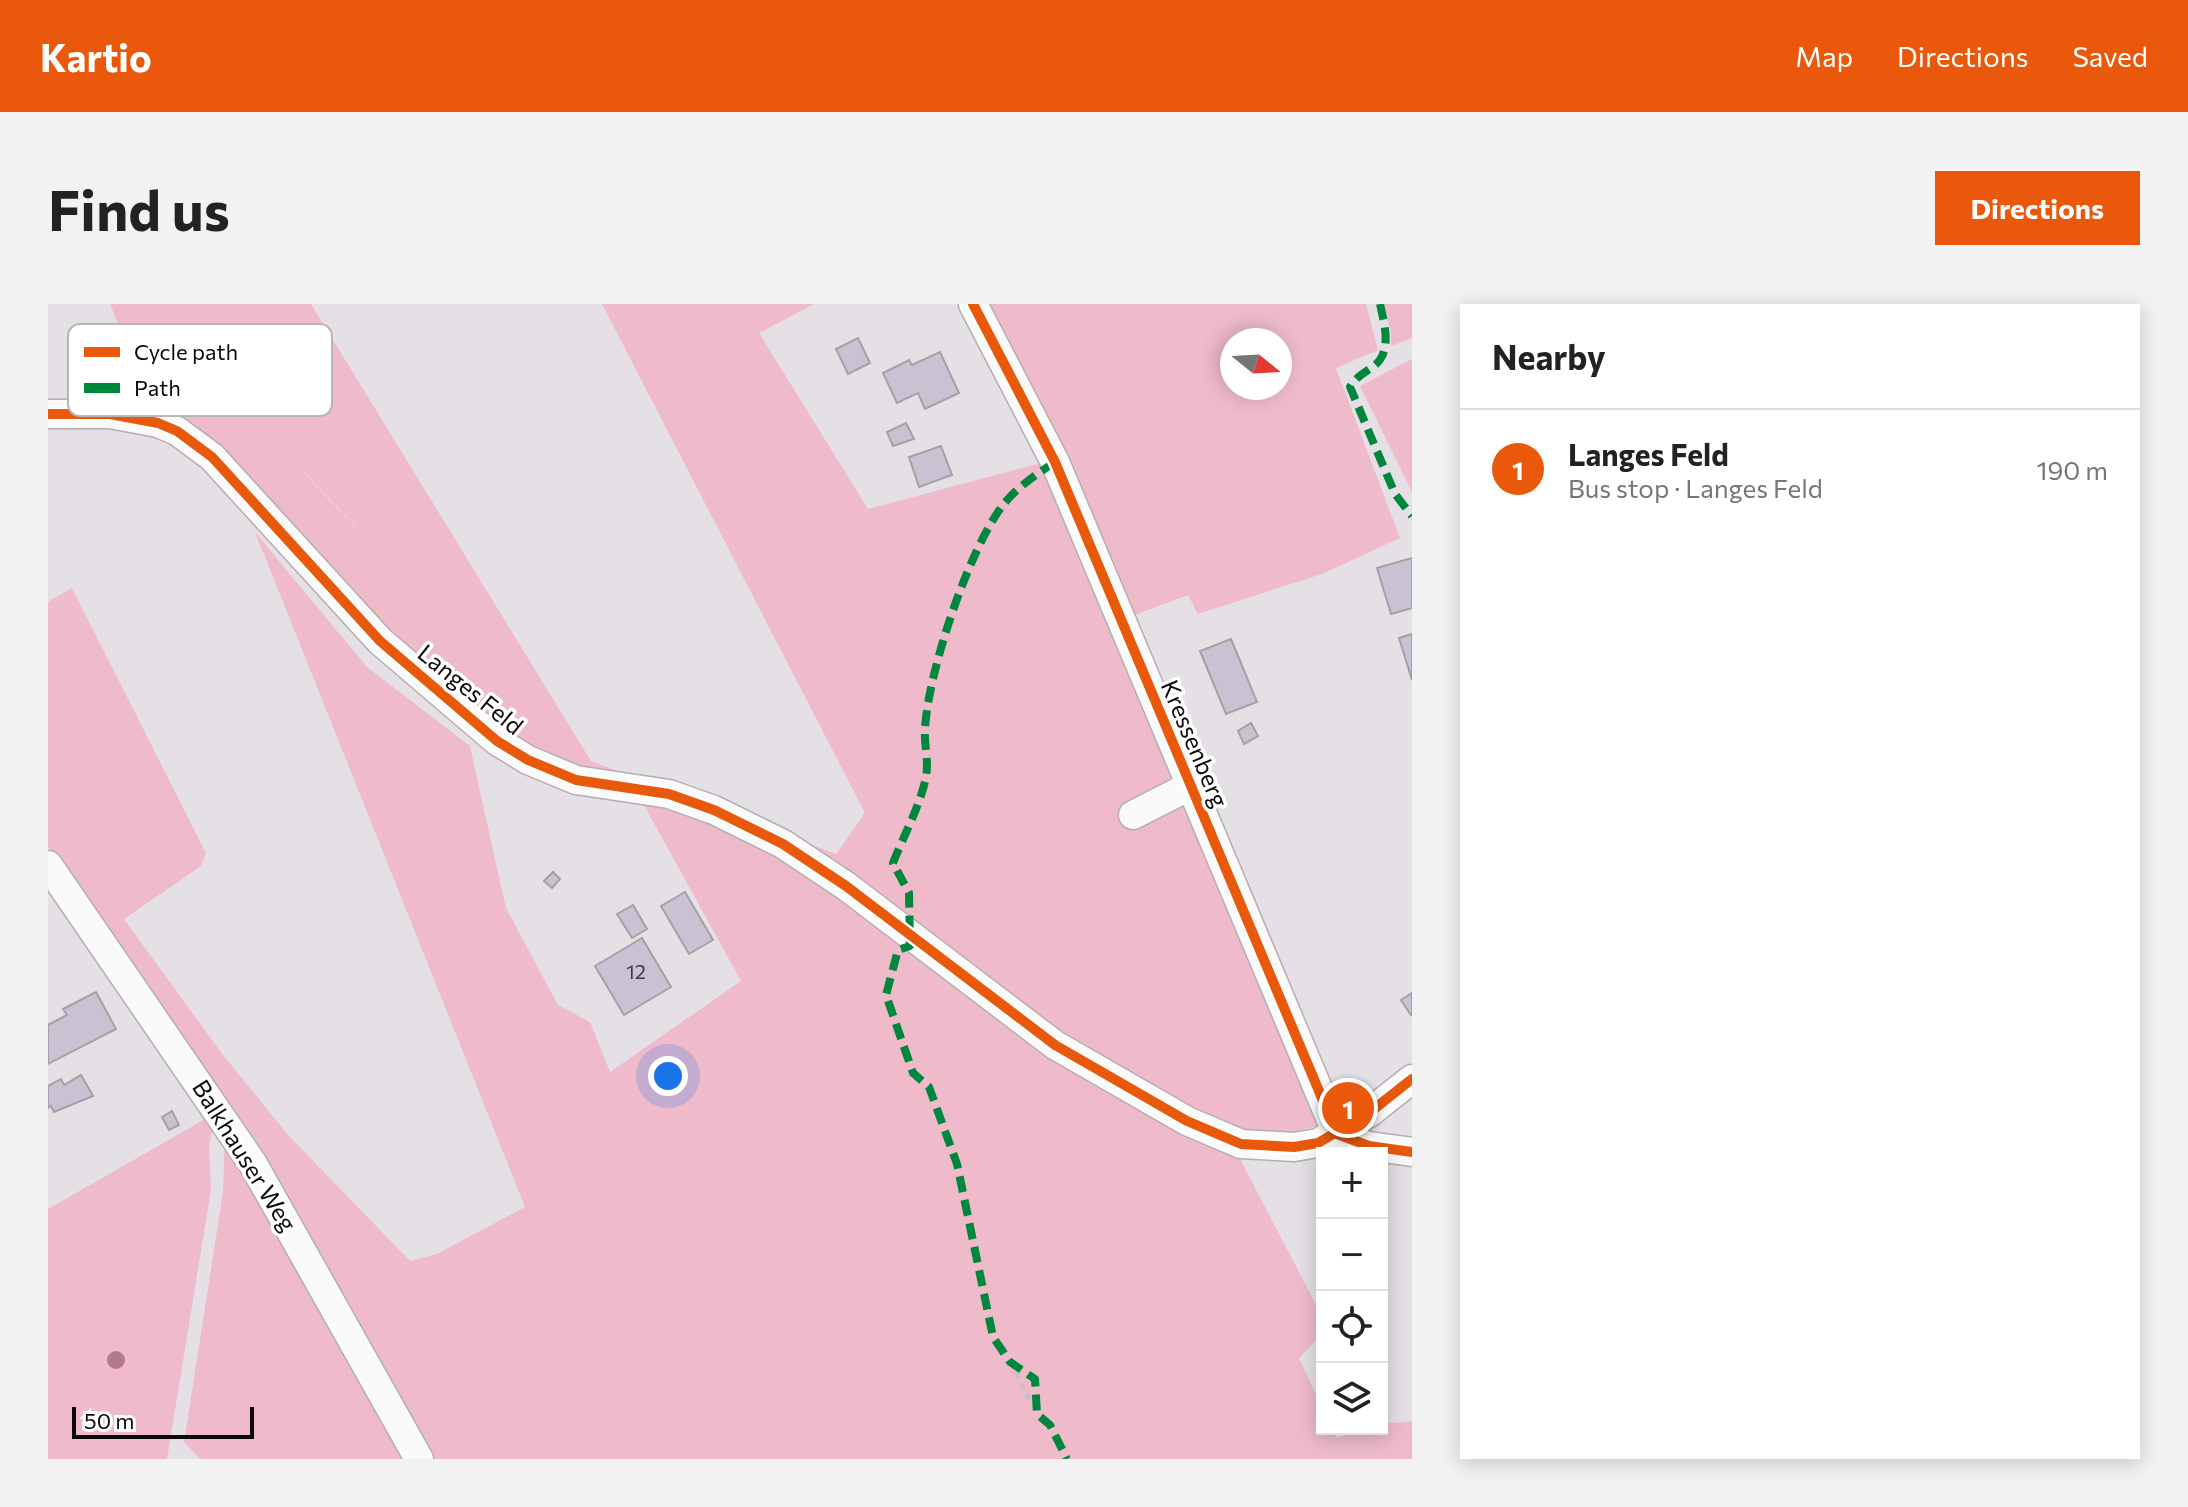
<!DOCTYPE html>
<html lang="en">
<head>
<meta charset="utf-8">
<style>
	body { margin:0; font-family:Commissioner,sans-serif; background:#f2f2f2; color:#222 }
	.controls { position:absolute; right:24px; bottom:24px; display:grid; overflow:hidden; border-radius:0px; box-shadow:0 4px 20px #0003 }
	.controls button { width:72px; height:72px; display:grid; place-items:center; padding:0; border:0; border-bottom:2px solid #e0e0e0; background:#fff; color:#222; font:40px sans-serif }
	.compass { position:absolute; left:1172px; top:24px; width:72px; height:72px; border-radius:50%; background:#fff; box-shadow:0 4px 20px #0003; rotate:108deg }
	.scale { position:absolute; left:24px; bottom:20px; width:182px; box-sizing:border-box; padding-left:8px; border:4px solid #0d0a0e; border-top:0; font-size:22px; line-height:28px; white-space:nowrap; color:#0d0a0e; -webkit-text-stroke:6px #fff; paint-order:stroke }
	.you { position:absolute; left:620px; top:772px; width:28px; height:28px; margin:-20px; border:6px solid #fff; border-radius:50%; background:#1a73e8; box-shadow:0 0 0 12px #1a73e833 }
	.badge { display:grid; place-items:center; width:52px; height:52px; border-radius:50%; background:#ea580c; color:#fff; font-size:26px; font-weight:700 }
	.pin { position:absolute; translate:-50% -50%; border:4px solid #fff; box-shadow:0 2px 8px #0006 }
	.list { margin:0; padding:0; list-style:none }
	h2 { display:flex; justify-content:space-between; align-items:center; height:104px; margin:0; padding:0 32px; font-size:34px }
	h2 small { font-size:26px; font-weight:400; color:#767676 }
	.list li { display:grid; grid-template-columns:52px 1fr auto; gap:24px; align-items:center; box-sizing:border-box; height:120px; padding:0 32px; border-top:2px solid #e0e0e0 }
	.list b { display:block; font-size:30px; white-space:nowrap }
	.list p { margin:0; font-size:26px; white-space:nowrap; color:#767676 }
	.list em { font-size:26px; font-style:normal; color:#767676 }
	.icon { flex:none; width:44px; height:44px; fill:none; stroke:currentColor; stroke-width:2; stroke-linecap:round; stroke-linejoin:round }
	.map { position:relative; flex:none; width:1364px; height:1155px; overflow:hidden; border-radius:0px }
	header { display:flex; align-items:center; gap:48px; box-sizing:border-box; height:112px; padding:0 40px; background:#ea580c; color:#fff }
	header strong { font-size:38px }
	nav { display:flex; gap:44px; margin-inline-start:auto; font-size:28px }
	.intro { display:flex; align-items:center; justify-content:space-between; box-sizing:border-box; height:192px; padding:0 48px }
	h1 { margin:0; font-size:56px }
	.button { padding:20px 36px; border-radius:0px; background:#ea580c; color:#fff; font-size:28px; font-weight:700 }
	main { display:flex; gap:48px; padding:0 48px }
	aside { flex:1; background:#fff; border-radius:0px; box-shadow:0 4px 20px #0003 }
	.map>svg:first-child { display:block }
</style>
</head>
<body>
<header>
<strong>Kartio</strong>
<nav><a>Map</a><a>Directions</a><a>Saved</a></nav>
</header>
<div class="intro"><h1>Find us</h1><a class="button">Directions</a></div>
<main>
<div class="map">
<svg width="1364" height="1155" viewBox="0 0 1364 1155">
	<rect width="100%" height="100%" fill="#e5e0e5"/>
	<g fill="#efbbcb" fill-rule="evenodd">
		<path d="M62,0H263L543,457L788,550L817,509L554,0H766L711,29L820,205L1000,157L1276,821L1243,828L1181,834L1274,1012V1030L1251,1054L1274,1103V1125H1284L1289,1134L1316,1125H1334V1120L1364,1117V1155H383L210,840L52,625L0,542V298L24,284L158,549L153,562L76,615L175,751L241,832L362,957L389,950L477,903L207,228L319,363L422,442L458,604L510,701L542,718L562,768L693,677L586,483L499,457L441,423L339,332L162,136L21,101L27,57L53,46L79,42ZM254,166L417,338L254,167Z"/>
		<path d="M938,0H1318L1330,46L1288,64L1352,234L1274,270L1150,310L1140,291L1079,314L989,92ZM1184,36H1232V84H1184Z"/>
		<path d="M1335,0H1364V34L1343,42V28Z"/>
		<path d="M1364,55V188L1312,82Z"/>
		<path d="M159,814L166,820L161,841L163,886L119,1155H0V905Z"/>
		<path d="M177,831L358,1155H152L136,1138L175,888Z"/>
	</g>
	<g fill="#cac2d3" stroke="#a4a1a5" stroke-width="2">
		<path d="M810,34L822,59L800,70L788,45Z"/>
		<path d="M892,48L911,89L877,105L870,89L849,99L835,69L861,56L864,61Z"/>
		<path d="M858,119L866,135L845,142L839,128Z"/>
		<path d="M893,142L904,171L871,183L861,153Z"/>
		<path d="M1364,254V304L1343,310L1329,264Z"/>
		<path d="M1364,330V376L1351,334Z"/>
		<path d="M1183,335L1209,398L1178,410L1152,347Z"/>
		<path d="M1203,419L1210,432L1196,440L1190,427Z"/>
		<path d="M505,568L512,575L504,584L496,577Z"/>
		<path d="M637,588L665,636L641,650L613,602Z"/>
		<path d="M585,601L599,625L584,634L569,610Z"/>
		<path d="M594,634L623,683L576,711L547,662Z"/>
		<path d="M48,688L68,725L0,760V721L19,711L15,705Z"/>
		<path d="M1364,689V710L1363,711L1353,696Z"/>
		<path d="M33,771L45,792L6,808L3,802L0,804V782L13,775L16,781Z"/>
		<path d="M124,807L131,821L121,826L114,813Z"/>
	</g>
	<g fill="none" stroke-linecap="round" stroke-linejoin="round">
		<g stroke="#b2aeb2" stroke-width="31">
			<g id="minor">
				<path d="M925,0L1007,158L1289,830L1321,842L1364,848"/>
				<path d="M0,110H62L110,119L129,127L164,153L332,337L449,437L480,456L528,476L621,490L666,506L735,540L798,582L1007,741L1139,817L1193,840L1246,843L1270,839L1321,809L1364,775"/>
				<path d="M1085,511L1142,482"/>
				<path d="M0,561L205,860L371,1155"/>
			</g>
		</g>
		<path stroke="#c3c1c3" stroke-width="4" stroke-dasharray="6 6" stroke-linecap="butt" d="M962,1058L989,1110"/>
		<use href="#minor" stroke="#fbfafb" stroke-width="28"/>
		<g stroke="#00873e" stroke-width="8" stroke-dasharray="16 8" stroke-linecap="butt">
			<path d="M1332,0C1336,19 1345,47 1326,62C1316,69 1309,72 1302,83L1347,190L1364,212"/>
			<path d="M1007,158C989,170 969,183 955,201C921,245 880,368 877,425C876,441 881,456 878,473C872,502 856,531 845,559L861,589L862,642L850,646L838,691L865,769L881,783L909,860L945,1033L962,1058L987,1075L989,1110L1002,1121L1019,1155"/>
		</g>
		<g stroke="#fff" stroke-width="15">
			<g id="cycleway">
				<path d="M925,0L1007,158L1289,830L1321,842L1364,848"/>
				<path d="M0,110H62L110,119L129,127L164,153L332,337L449,437L480,456L528,476L621,490L666,506L735,540L798,582L1007,741L1139,817L1193,840L1246,843L1270,839L1321,809L1364,775"/>
			</g>
		</g>
		<use href="#cycleway" stroke="#e8590c" stroke-width="10"/>
	</g>
	<circle fill="#b57891" cx="68" cy="1056" r="9"/>
	<g text-anchor="middle" stroke-width="7" stroke-linejoin="round" paint-order="stroke">
		<g font-size="20" fill="#3c383f">
			<text x="588" y="675">12</text>
		</g>
		<g font-size="24" fill="#0d0a0e" stroke="#fff">
			<text transform="translate(422 386) rotate(39)" y="8">Langes Feld</text>
			<text transform="translate(1146 440) rotate(67)" y="8">Kressenberg</text>
			<text transform="translate(196 852) rotate(58)" y="8">Balkhauser Weg</text>
		</g>
	</g>
	<rect x="20" y="20" width="264" height="92" rx="12" fill="#fff" stroke="#b6b6b7" stroke-width="2"/>
	<rect x="36" y="43" width="36" height="10" fill="#e8590c"/>
	<rect x="36" y="79" width="36" height="10" fill="#00873e"/>
	<g font-size="22" fill="#0d0a0e">
		<text x="86" y="56">Cycle path</text>
		<text x="86" y="92">Path</text>
	</g>
</svg>
<div class="controls">
<button>+</button>
<button>−</button>
<button><svg class="icon" aria-label="locate" viewBox="0 0 24 24"><circle cx="12" cy="12" r="6"/><path d="M12 2v4M12 18v4M2 12h4M18 12h4"/></svg></button>
<button><svg class="icon" aria-label="layers" viewBox="0 0 24 24"><path d="M12 4l9 5-9 5-9-5zM3 14l9 5 9-5"/></svg></button>
</div>
<svg class="compass" viewBox="-18 -18 36 36"><path d="M0-13l5 13h-10z" fill="#e53935"/><path d="M0 13l5-13h-10z" fill="#767676"/></svg>
<div class="scale">50 m</div>
<div class="you"></div>
<div class="pin badge" style="left:1300px;top:804px">1</div>
</div>
<aside>
<h2>Nearby<small></small></h2>
<ul class="list">
<li><span class="badge">1</span><div><b>Langes Feld</b><p>Bus stop · Langes Feld</p></div><em>190 m</em></li>
</ul>
</aside>
</main>
</body>
</html>
